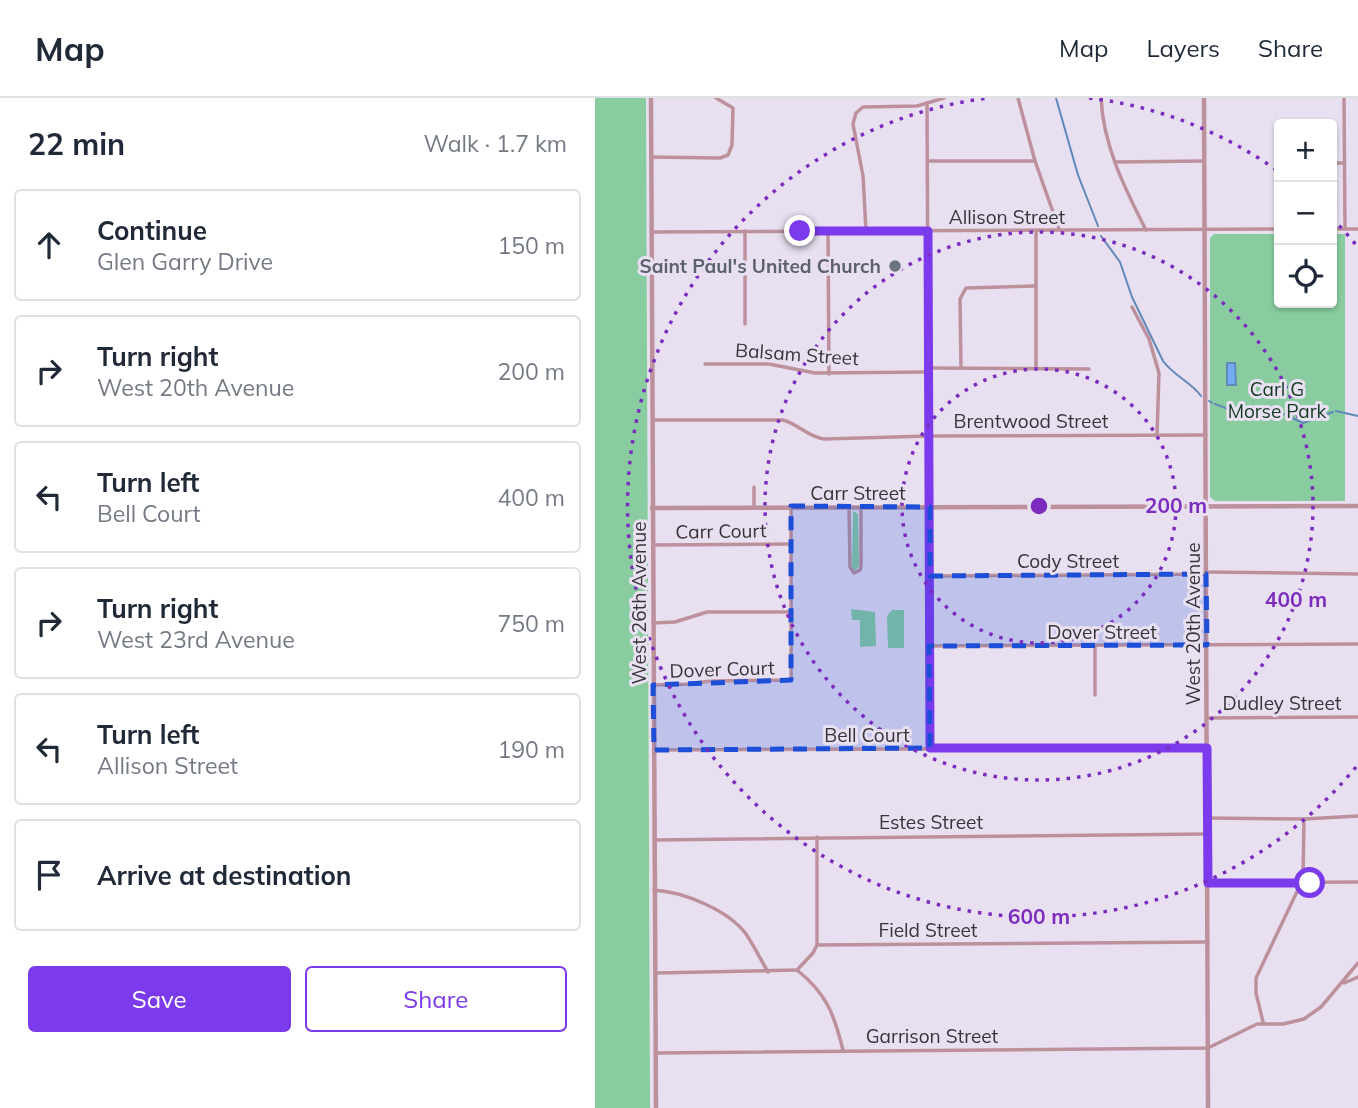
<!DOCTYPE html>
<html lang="en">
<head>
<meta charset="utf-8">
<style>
	body { margin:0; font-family:Mulish,sans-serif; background:#f2f2f3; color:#1f2937 }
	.controls { position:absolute; right:21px; top:21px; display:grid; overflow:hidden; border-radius:7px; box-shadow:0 2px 5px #0004 }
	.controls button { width:63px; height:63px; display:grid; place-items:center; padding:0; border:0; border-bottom:2px solid #e0e1e3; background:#fff; color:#1f2937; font:35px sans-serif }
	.stop { position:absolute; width:21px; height:21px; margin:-16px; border:5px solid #7c3aed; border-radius:50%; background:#fff }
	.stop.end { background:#7c3aed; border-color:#fff; box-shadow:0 2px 7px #0008 }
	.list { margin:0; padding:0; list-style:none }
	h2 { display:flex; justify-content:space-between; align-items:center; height:91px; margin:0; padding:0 28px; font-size:30px }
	h2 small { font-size:23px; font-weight:400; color:#747a83 }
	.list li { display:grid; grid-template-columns:46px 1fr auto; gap:21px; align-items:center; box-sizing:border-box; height:112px; margin:0 14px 14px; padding:0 14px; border:2px solid #e0e1e3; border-radius:7px }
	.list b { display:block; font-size:26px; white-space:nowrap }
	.list p { margin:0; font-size:23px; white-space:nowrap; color:#747a83 }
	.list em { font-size:23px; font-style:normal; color:#747a83 }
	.actions { display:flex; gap:14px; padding:21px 28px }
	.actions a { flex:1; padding:16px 0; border:2px solid #7c3aed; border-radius:7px; text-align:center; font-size:24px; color:#7c3aed }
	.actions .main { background:#7c3aed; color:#fff }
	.icon { flex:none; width:38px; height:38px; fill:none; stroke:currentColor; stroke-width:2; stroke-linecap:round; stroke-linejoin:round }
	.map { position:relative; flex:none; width:763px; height:1010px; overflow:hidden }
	header { display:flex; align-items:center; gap:42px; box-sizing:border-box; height:98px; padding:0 35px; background:#fff; border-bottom:2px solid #e0e1e3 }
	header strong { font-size:33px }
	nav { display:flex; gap:38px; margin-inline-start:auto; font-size:24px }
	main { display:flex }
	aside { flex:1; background:#fff }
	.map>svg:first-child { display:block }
</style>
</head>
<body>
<header>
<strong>Map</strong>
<nav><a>Map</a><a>Layers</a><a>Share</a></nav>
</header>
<main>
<aside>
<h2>22 min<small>Walk · 1.7 km</small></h2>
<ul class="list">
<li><svg class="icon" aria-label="ahead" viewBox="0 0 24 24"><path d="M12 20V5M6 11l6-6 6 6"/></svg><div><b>Continue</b><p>Glen Garry Drive</p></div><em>150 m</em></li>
<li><svg class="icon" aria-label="right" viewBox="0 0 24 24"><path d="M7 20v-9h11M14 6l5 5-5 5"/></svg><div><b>Turn right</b><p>West 20th Avenue</p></div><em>200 m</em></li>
<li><svg class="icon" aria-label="left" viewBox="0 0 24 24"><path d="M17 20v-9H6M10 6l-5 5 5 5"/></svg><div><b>Turn left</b><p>Bell Court</p></div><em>400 m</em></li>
<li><svg class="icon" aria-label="right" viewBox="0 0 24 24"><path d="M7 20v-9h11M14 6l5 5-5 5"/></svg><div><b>Turn right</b><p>West 23rd Avenue</p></div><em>750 m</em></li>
<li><svg class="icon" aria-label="left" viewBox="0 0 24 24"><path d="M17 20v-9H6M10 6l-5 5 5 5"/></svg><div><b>Turn left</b><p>Allison Street</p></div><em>190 m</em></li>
<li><svg class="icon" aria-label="arrive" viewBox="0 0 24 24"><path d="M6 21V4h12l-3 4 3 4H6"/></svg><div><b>Arrive at destination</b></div></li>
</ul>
<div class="actions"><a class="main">Save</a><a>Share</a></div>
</aside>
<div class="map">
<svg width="763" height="1010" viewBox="0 0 763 1010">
	<rect width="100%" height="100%" fill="#e8e0f0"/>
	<g fill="#88cc9f">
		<path d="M0,0H51L55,1010H0Z"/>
		<path d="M619,136H684V205H737V136H750V403H620L615,399V140Z"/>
		<path d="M258,413L263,416L264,468L260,473L257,471Z"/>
		<path d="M256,511L280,514L281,548L265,549V522H257Z"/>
		<path d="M297,512H309V550H293L292,518Z"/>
	</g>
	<path fill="#72acf2" stroke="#6088ba" stroke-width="2" d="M632,265H640L641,287H632Z"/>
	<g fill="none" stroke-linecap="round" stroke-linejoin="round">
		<g stroke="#6088ba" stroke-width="2">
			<path d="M461,0L483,77L503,128"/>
			<path d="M506,138L525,164L537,199L568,263C579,278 596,284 606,298"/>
			<path d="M614,303L617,305"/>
			<path d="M620,306L641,314L662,309"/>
			<path d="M666,310L686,315"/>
			<path d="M741,313L763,318"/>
			<path d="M689,316L708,325L738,314"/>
		</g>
		<g stroke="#bc919c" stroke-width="3.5">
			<path d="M423,0L440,63L464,131"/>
			<path d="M506,0C508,47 530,91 551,132"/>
			<path d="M749,0L750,131"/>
			<path d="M332,7L335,650"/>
			<path d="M56,59L125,60L133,57L137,47L138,10L121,0"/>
			<path d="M334,63H440"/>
			<path d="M520,64L609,63"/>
			<path d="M737,65H749"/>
			<path d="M737,131H763"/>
			<path d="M233,133L234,276"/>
			<path d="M271,133L268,78L258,26L261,15L268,9L322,8L349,0"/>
			<path d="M441,133V271"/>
			<path d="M56,134L684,131"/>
			<path d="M537,209L554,241L564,275L562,337"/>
			<path d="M150,226V133"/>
			<path d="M110,266H174L220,275L334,274"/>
			<path d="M335,270L494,271"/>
			<path d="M366,270L365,201L371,190L440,188"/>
			<path d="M58,322H188C203,326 213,339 229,341L334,338L611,337"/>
			<path d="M159,389V408"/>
			<path d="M254,409L255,469L259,475L265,472L266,468V410"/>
			<path d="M58,447L195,446"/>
			<path d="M611,474L763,476"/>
			<path d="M335,478L611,476"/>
			<path d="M58,525L80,524L112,514H196"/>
			<path d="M335,548L763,546"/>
			<path d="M58,587L93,586L115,583L196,582V410"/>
			<path d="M500,597V548"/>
			<path d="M612,620L763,619"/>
			<path d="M59,652L612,650"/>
			<path d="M612,720L709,721L763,718"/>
			<path d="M59,742L612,736"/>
			<path d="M613,785L763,784"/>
			<path d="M59,792C89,794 133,812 151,836C159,848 166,862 173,874"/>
			<path d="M222,847L613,844"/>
			<path d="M202,872L218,855L222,847V739"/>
			<path d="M202,872C232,896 239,916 248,952"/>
			<path d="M61,875L202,872"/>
			<path d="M749,885L763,879"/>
			<path d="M668,924L661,895V880L708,781L709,721"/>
			<path d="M60,955L613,950L662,926H688L709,921L726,909L763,865"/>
		</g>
		<g stroke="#bc919c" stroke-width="4.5">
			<path d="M56,0L61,1010"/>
			<path d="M609,0L613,1010"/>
			<path d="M57,410L763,408"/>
		</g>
	</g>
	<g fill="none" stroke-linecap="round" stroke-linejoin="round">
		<path stroke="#7c3aed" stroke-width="9" d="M205,133H333L335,650H612L613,785H715"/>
	</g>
	<path fill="#1d4ed8" fill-opacity="0.2" stroke="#1d4ed8" stroke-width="5" stroke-dasharray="14 9" stroke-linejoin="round" d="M196,408L335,409V478L611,476L612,547L334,548L335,650L59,652L58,587L196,582Z"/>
	<g fill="none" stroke="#7b2cbf" stroke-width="3.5" stroke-dasharray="3.5 7">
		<circle cx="444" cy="408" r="137"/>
		<circle cx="444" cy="408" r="274"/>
		<path d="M761 669A411 411 0 1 1 394 0M494 0A411 411 0 0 1 683 73M737 120A411 411 0 0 1 761 147"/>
	</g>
	<circle fill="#6b7280" stroke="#e8e0f0" stroke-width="2.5" cx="300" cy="168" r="7"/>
	<g text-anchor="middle" stroke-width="6" stroke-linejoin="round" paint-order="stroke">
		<g font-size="19" fill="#363339" stroke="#e8e0f0">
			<text x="412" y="126">Allison Street</text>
			<text transform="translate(202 256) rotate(4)" y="7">Balsam Street</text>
			<text x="436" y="330">Brentwood Street</text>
			<text x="263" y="402">Carr Street</text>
			<text transform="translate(126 433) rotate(-1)" y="7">Carr Court</text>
			<text x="473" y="470">Cody Street</text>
			<text transform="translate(44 505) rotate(-90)" y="7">West 26th Avenue</text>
			<text transform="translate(598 526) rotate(-90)" y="7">West 20th Avenue</text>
			<text x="507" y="541">Dover Street</text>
			<text transform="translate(127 571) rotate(-2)" y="7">Dover Court</text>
			<text x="687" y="612">Dudley Street</text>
			<text x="272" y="644">Bell Court</text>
			<text x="336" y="731">Estes Street</text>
			<text x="333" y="839">Field Street</text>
			<text x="337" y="945">Garrison Street</text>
		</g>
		<g font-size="19" font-weight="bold" fill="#5b616d" stroke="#e8e0f0" text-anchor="end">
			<text x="286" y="175">Saint Paul's United Church</text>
		</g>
		<g font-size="19" fill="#133a23" stroke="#e8e0f0">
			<text x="682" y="298">Carl G<tspan x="682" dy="22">Morse Park</tspan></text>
		</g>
	</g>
	<circle cx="444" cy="408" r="10" fill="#7b2cbf" stroke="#e8e0f0" stroke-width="3.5"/>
	<g font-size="21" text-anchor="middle" font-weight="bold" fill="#7b2cbf" stroke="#e8e0f0" stroke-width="6" stroke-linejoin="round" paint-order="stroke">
		<text x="581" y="415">200 m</text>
		<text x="701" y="509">400 m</text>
		<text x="444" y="826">600 m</text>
	</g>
</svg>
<div class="controls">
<button>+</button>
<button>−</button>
<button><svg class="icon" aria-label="locate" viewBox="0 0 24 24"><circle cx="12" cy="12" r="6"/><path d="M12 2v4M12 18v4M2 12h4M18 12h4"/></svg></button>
</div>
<div class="stop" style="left:715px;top:785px"></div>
<div class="stop end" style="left:205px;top:133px"></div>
</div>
</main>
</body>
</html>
